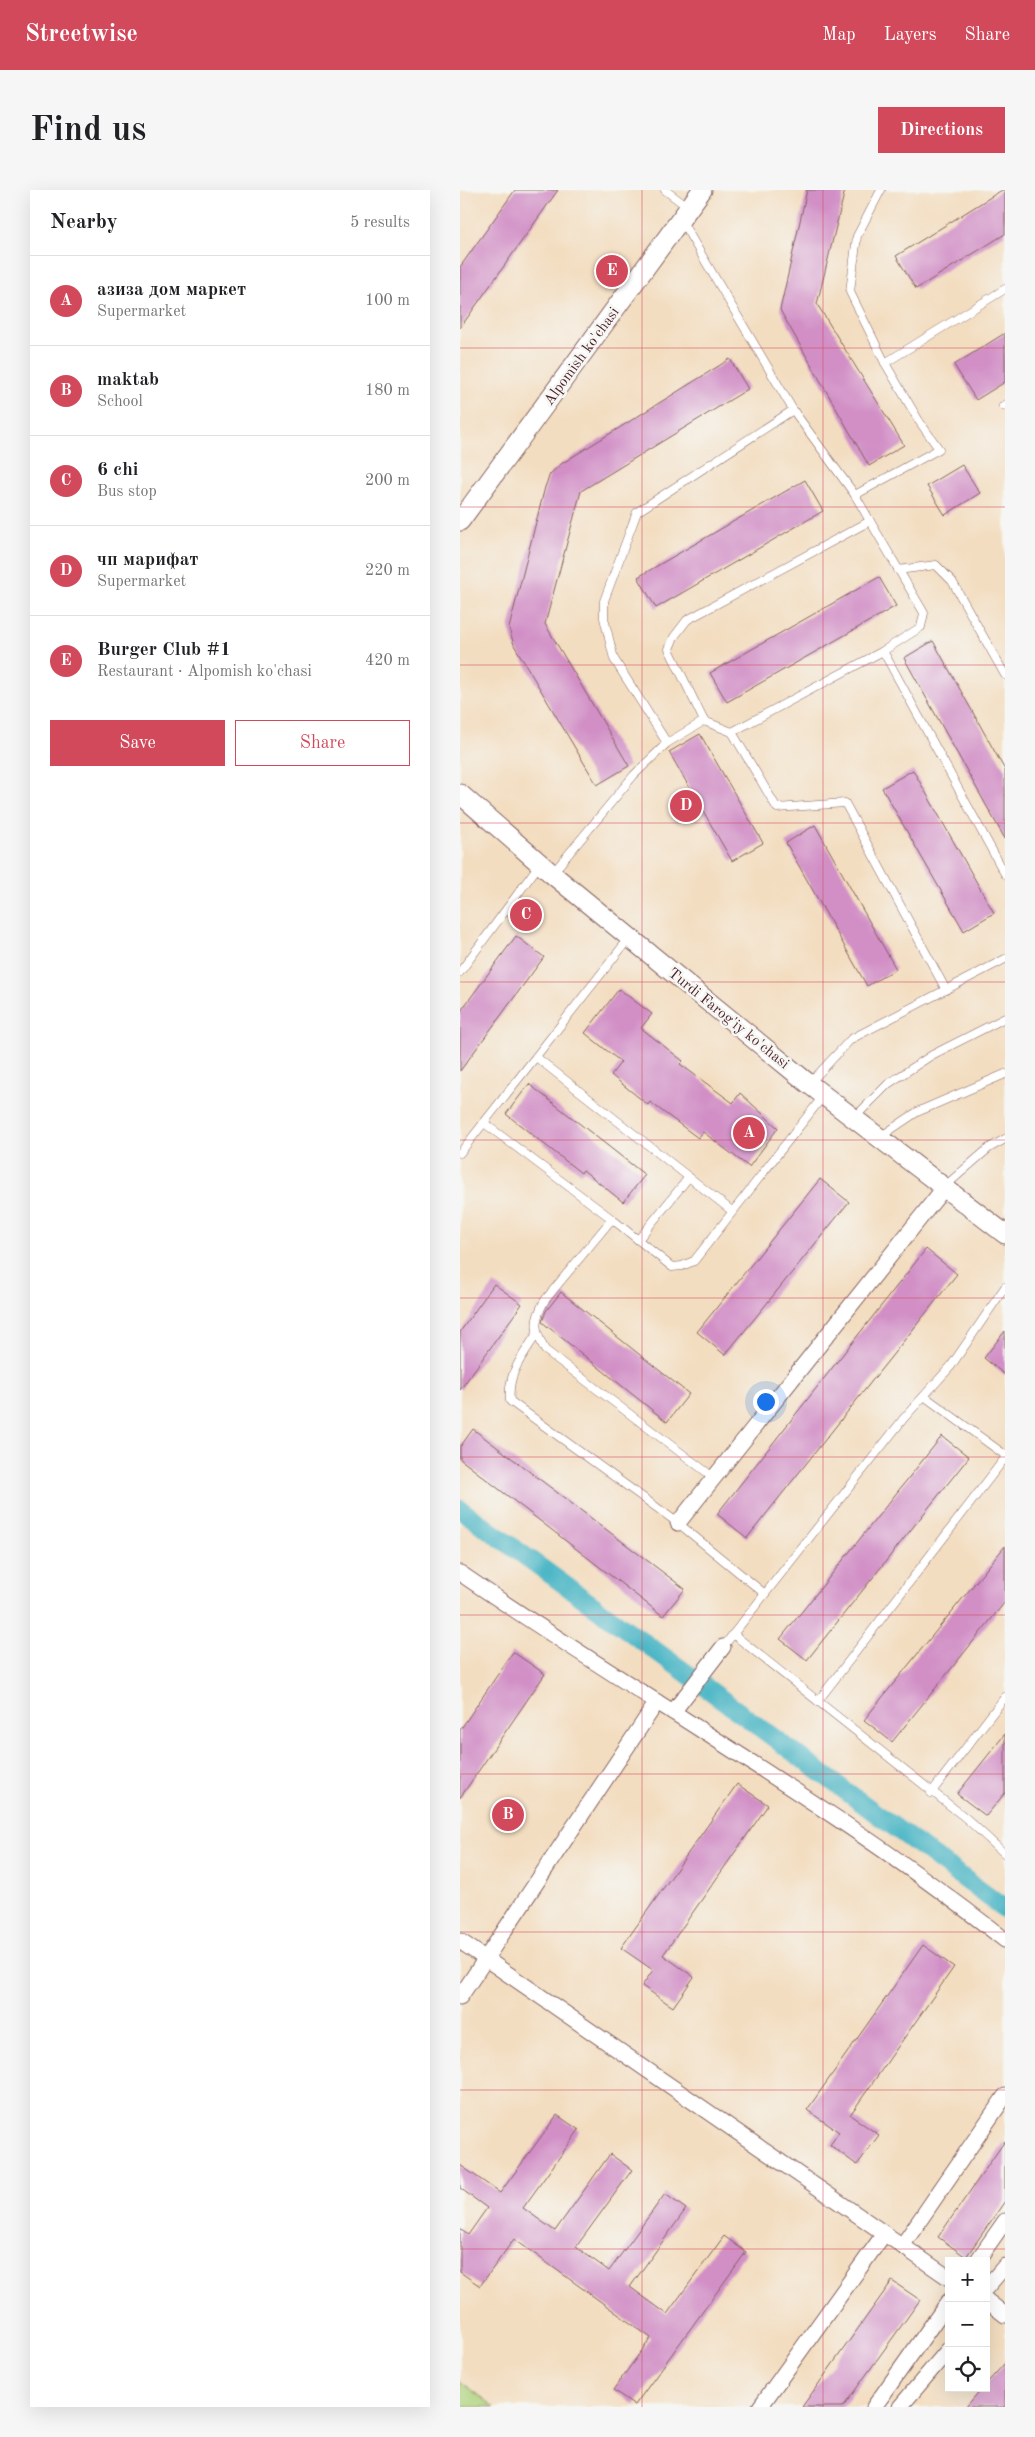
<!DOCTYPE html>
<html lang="en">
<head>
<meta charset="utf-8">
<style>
	body { margin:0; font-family:"Old Standard TT",serif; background:#f6f6f6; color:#202124 }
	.controls { position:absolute; right:15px; bottom:15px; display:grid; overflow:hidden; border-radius:0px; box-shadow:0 5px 20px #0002 }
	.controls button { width:45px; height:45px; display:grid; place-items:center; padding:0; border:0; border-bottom:1px solid #e0e0e0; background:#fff; color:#202124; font:25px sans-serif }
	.you { position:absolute; left:305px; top:1211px; width:18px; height:18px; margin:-12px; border:4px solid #fff; border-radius:50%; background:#1a73e8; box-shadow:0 0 0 8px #1a73e833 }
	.badge { display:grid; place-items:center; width:32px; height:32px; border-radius:50%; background:#d1495b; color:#fff; font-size:16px; font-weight:700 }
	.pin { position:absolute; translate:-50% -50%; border:2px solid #fff; box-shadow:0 1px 5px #0006 }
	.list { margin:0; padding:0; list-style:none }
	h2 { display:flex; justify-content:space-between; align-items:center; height:65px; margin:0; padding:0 20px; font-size:21px }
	h2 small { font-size:16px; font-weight:400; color:#757577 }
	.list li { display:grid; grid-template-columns:32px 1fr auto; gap:15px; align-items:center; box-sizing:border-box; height:90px; padding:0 20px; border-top:1px solid #e0e0e0 }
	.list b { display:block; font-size:19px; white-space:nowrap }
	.list p { margin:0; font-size:16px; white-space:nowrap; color:#757577 }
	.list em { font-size:16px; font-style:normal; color:#757577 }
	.actions { display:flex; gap:10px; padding:15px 20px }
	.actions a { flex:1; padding:11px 0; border:1px solid #d1495b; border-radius:0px; text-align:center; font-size:18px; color:#d1495b }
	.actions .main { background:#d1495b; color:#fff }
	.icon { flex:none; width:28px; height:28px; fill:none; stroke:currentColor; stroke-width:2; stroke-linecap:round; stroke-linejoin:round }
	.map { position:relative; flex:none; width:545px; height:2217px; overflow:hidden; border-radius:0px }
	header { display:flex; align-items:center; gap:30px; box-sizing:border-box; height:70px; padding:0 25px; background:#d1495b; color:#fff }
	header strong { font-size:24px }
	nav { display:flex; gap:28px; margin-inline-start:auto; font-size:18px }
	.intro { display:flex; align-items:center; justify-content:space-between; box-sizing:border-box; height:120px; padding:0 30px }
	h1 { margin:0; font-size:35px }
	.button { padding:12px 22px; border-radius:0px; background:#d1495b; color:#fff; font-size:18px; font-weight:700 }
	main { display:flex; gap:30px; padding:0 30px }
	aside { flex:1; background:#fff; border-radius:0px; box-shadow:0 5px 20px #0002 }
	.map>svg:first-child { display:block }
</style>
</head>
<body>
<header>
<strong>Streetwise</strong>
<nav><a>Map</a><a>Layers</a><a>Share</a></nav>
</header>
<div class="intro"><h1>Find us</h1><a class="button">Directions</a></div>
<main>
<aside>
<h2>Nearby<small>5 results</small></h2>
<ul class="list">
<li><span class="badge">A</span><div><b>азиза дом маркет</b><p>Supermarket</p></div><em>100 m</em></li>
<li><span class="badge">B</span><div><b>maktab</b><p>School</p></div><em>180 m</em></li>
<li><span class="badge">C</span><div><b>6 chi</b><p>Bus stop</p></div><em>200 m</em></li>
<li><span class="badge">D</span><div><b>чп марифат</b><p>Supermarket</p></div><em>220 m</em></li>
<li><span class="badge">E</span><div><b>Burger Club #1</b><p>Restaurant · Alpomish ko'chasi</p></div><em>420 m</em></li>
</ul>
<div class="actions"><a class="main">Save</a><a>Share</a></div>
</aside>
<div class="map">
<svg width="545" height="2217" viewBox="0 0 545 2217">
	<rect width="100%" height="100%" fill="#f6f6f2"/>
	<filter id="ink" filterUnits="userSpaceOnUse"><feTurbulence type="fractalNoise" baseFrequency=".02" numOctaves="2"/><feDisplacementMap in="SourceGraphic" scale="10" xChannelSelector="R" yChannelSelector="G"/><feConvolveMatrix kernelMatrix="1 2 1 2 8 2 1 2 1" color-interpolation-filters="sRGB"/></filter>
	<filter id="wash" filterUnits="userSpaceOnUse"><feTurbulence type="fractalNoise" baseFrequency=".0096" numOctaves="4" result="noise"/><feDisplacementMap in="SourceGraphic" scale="20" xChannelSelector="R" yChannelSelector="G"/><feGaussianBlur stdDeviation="1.12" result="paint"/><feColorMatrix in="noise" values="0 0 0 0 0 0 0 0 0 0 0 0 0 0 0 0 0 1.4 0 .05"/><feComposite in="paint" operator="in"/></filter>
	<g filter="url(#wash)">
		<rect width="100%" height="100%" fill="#f3ddc0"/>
		<path fill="#add27c" stroke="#7c7854" d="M0,2191L35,2217H0Z"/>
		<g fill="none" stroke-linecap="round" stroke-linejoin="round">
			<path stroke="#49b5c5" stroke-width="19" d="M0,1319L225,1482L545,1719"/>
		</g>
		<g id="blocks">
			<g fill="#d18fc6">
				<path d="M55,0H98L0,138V77Z"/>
				<path d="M347,0H385L357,114L444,255L409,276L320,120Z"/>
				<path d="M542,0H545V44L456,99L436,66Z"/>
				<path d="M545,143V192L516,210L494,175Z"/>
				<path d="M270,169L288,199L121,301L85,434L169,576L137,595L54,455L49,438L85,297L90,284L101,274Z"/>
				<path d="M502,275L520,303L485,325L467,296Z"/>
				<path d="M345,290L363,321L196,418L178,387Z"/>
				<path d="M419,387L436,416L267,512L250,483Z"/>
				<path d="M473,451L545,580V649L444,468Z"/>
				<path d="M240,544L303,653L272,671L209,562Z"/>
				<path d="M453,580L534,723L504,741L422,598Z"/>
				<path d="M355,635L436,779L407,796L326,653Z"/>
				<path d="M65,711L80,721L72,733L57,723Z"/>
				<path d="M56,746L84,767L0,881V822Z"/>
				<path d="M159,799L192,824L181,838L223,871L220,874L273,913L280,903L318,938L289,977L243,942L238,948L190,912L188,915L151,885L161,872L125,843Z"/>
				<path d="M69,894L185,985L163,1012L123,980L121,983L46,924Z"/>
				<path d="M360,989L389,1012L265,1165L237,1142Z"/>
				<path d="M466,1059L497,1084L287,1348L257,1324Z"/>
				<path d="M34,1094L62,1114L0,1200V1142Z"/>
				<path d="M101,1102L229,1204L207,1232L82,1132L86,1121Z"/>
				<path d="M545,1141V1185L524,1168Z"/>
				<path d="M13,1239L225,1399L203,1426L0,1269V1257Z"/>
				<path d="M482,1246L509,1267L347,1470L320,1449Z"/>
				<path d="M545,1356V1412L432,1552L404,1530Z"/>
				<path d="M53,1462L85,1484L0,1608V1540Z"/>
				<path d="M545,1544V1603L526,1626L497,1604Z"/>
				<path d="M277,1594L308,1615L203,1765L234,1787L213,1817L182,1796L193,1780L161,1758Z"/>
				<path d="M463,1755L494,1777L390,1925L419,1945L397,1975L370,1955L379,1942L347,1920Z"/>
				<path d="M97,1925L119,1940L63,2018L95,2041L150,1964L172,1980L116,2057L149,2081L205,2004L226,2019L170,2097L207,2124L264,2046L286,2062L175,2215L153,2200L191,2148L54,2049L20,2096L0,2082V2039L8,2045L27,2018L0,1998V1975L40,2003Z"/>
				<path d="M545,1951V2011L506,2067L478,2047Z"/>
				<path d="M432,2091L460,2110L383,2217H342Z"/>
				<path d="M545,2173V2217H506L522,2198H526V2194Z"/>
			</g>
		</g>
	</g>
	<g filter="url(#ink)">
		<use href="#blocks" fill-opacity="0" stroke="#85625f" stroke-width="1"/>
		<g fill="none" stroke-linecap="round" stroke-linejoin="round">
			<g stroke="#85625f" stroke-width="9">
				<g id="service">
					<path d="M205,0L229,18"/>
					<path d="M221,30L333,220L395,305L410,331L227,430L214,447L209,459L244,531L272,542L317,618L385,613L486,800"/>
					<path d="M425,173L545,99"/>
					<path d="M543,216L545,215"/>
					<path d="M395,305L479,259L459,231L425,173L390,102L397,46L421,0"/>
					<path d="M410,331L464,423L461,437L423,461"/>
					<path d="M438,380L476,375L492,391L545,485"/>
					<path d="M272,542L423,461L545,684"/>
					<path d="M207,553L154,469L144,428V411L177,322L333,220"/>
					<path d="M92,684L174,585L207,553L244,531"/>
					<path d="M0,782L79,675"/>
					<path d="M76,867L272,1021"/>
					<path d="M349,894L391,849L545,769"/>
					<path d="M394,928L428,894L472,865L545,828"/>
					<path d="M24,933L152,1029L212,1077L222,1076L234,1071L364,905"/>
					<path d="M420,947L457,922L545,884"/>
					<path d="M0,963L170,747"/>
					<path d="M484,997L529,958L545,949"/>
					<path d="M152,1029L85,1110C73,1131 74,1140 85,1160L253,1287"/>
					<path d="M178,1050L229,987"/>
					<path d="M76,1145C62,1167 47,1184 50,1211L218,1333L305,1404"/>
					<path d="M464,1206L545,1265"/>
					<path d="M273,1444L507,1629L545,1664"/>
					<path d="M263,1457L444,1228L491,1176L545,1097"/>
					<path d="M358,1511L545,1268"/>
					<path d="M471,1603L545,1507"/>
				</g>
			</g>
			<g stroke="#85625f" stroke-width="17">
				<g id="minor">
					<path d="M218,1333L484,998"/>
					<path d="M0,1383C180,1507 373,1614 545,1750"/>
					<path d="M213,1522L263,1457"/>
					<path d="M0,1751L489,2088"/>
					<path d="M0,1807L197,1512"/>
					<path d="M442,2056L545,1906"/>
					<path d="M517,2071L545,2031"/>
					<path d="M526,2098L545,2076"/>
					<path d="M526,2110L545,2125"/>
					<path d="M300,2217L424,2044"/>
					<path d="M414,2217L489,2111"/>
					<path d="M440,2217L489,2159"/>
				</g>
			</g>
			<g stroke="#85625f" stroke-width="21">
				<g id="tertiary">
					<path d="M0,331L242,0"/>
					<path d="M0,604L92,684L349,894L545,1044"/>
				</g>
			</g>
			<use href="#service" stroke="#fff" stroke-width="8"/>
			<use href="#minor" stroke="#fff" stroke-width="15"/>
			<use href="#tertiary" stroke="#fff" stroke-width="19"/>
		</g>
	</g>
	<path fill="none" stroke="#d1495b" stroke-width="1" stroke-opacity="0.55" d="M182,0V2217M363,0V2217M0,158H545M0,317H545M0,475H545M0,633H545M0,792H545M0,950H545M0,1108H545M0,1267H545M0,1425H545M0,1584H545M0,1742H545M0,1900H545M0,2059H545"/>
	<g text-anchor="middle" stroke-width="5" stroke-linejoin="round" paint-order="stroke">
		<g font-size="15" fill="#4a1f2b" stroke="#f6f6f2">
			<text transform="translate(121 166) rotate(-54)" y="5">Alpomish ko'chasi</text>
			<text transform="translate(269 828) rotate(39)" y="5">Turdi Farog'iy ko'chasi</text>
		</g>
	</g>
</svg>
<div class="controls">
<button>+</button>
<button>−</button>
<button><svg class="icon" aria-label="locate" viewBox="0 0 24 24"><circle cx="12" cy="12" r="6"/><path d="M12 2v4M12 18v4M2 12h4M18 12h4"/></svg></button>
</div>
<div class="you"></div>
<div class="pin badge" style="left:289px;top:943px">A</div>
<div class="pin badge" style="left:48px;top:1625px">B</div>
<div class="pin badge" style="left:66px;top:725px">C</div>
<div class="pin badge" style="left:226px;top:616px">D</div>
<div class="pin badge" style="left:152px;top:81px">E</div>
</div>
</main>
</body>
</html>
